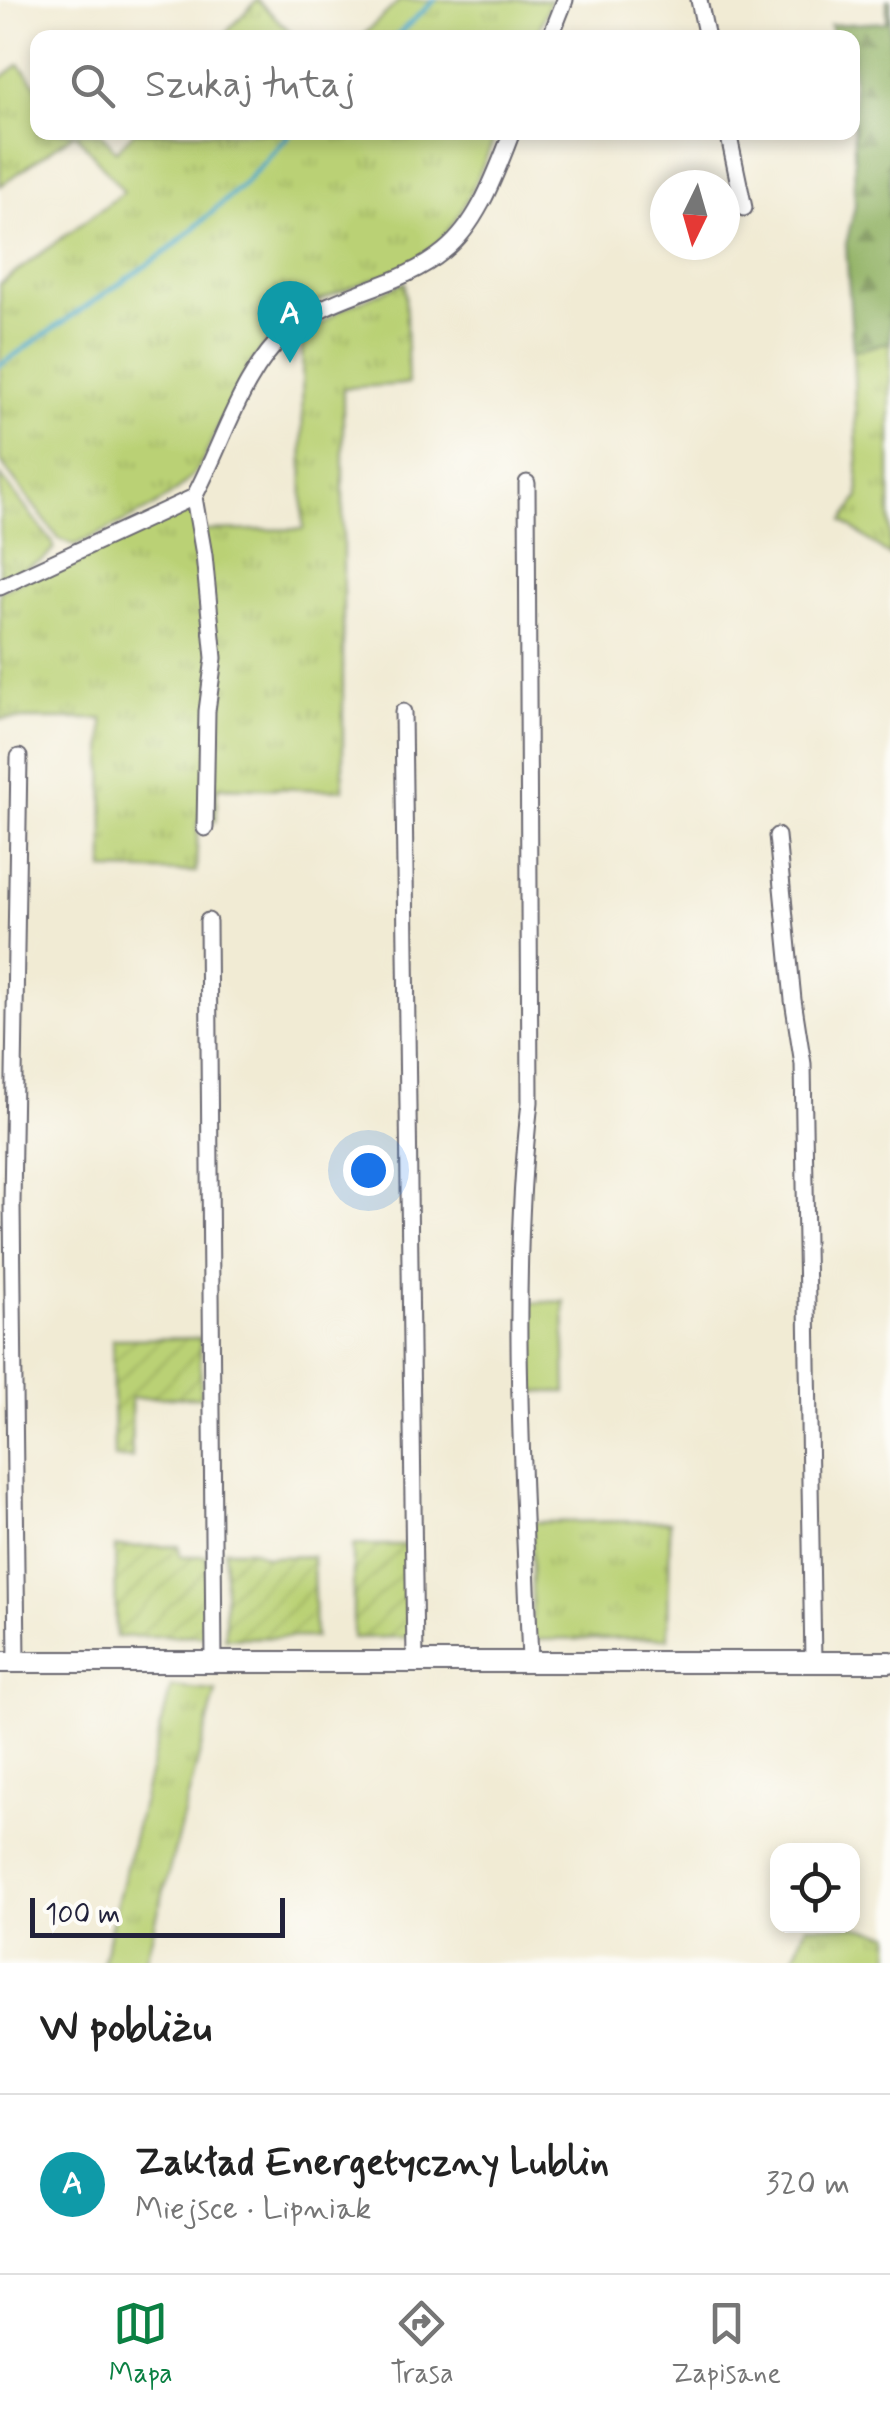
<!DOCTYPE html>
<html lang="pl">
<head>
<meta charset="utf-8">
<style>
	body { margin:0; font-family:Mynerve,sans-serif; background:#f2f2f2; color:#222 }
	.controls { position:absolute; right:30px; bottom:30px; display:grid; overflow:hidden; border-radius:20px; box-shadow:0 5px 15px #0003 }
	.controls button { width:90px; height:90px; display:grid; place-items:center; padding:0; border:0; border-bottom:2px solid #e0e0e0; background:#fff; color:#222; font:50px sans-serif }
	.compass { position:absolute; left:650px; top:170px; width:90px; height:90px; border-radius:50%; background:#fff; box-shadow:0 5px 15px #0003; rotate:185deg }
	.scale { position:absolute; left:30px; bottom:25px; width:255px; box-sizing:border-box; padding-left:10px; border:5px solid #22223b; border-top:0; font-size:28px; line-height:35px; white-space:nowrap; color:#22223b; -webkit-text-stroke:8px #fdfcf7; paint-order:stroke }
	.you { position:absolute; left:368px; top:1170px; width:35px; height:35px; margin:-25px; border:8px solid #fff; border-radius:50%; background:#1a73e8; box-shadow:0 0 0 15px #1a73e833 }
	.badge { display:grid; place-items:center; width:65px; height:65px; border-radius:50%; background:#0b8043; color:#fff; font-size:32px; font-weight:700 }
	.pin { position:absolute; translate:-50% -82px; filter:drop-shadow(0 2px 5px #0008) }
	.pin::after { content:''; position:absolute; top:52px; width:35px; height:30px; background:inherit; clip-path:polygon(0 0,100% 0,50% 100%) }
	.list { margin:0; padding:0; list-style:none }
	h2 { display:flex; justify-content:space-between; align-items:center; height:130px; margin:0; padding:0 40px; font-size:42px }
	h2 small { font-size:32px; font-weight:400; color:#767676 }
	.list li { display:grid; grid-template-columns:65px 1fr auto; gap:30px; align-items:center; box-sizing:border-box; height:180px; padding:0 40px; border-top:2px solid #e0e0e0 }
	.list b { display:block; font-size:38px; white-space:nowrap }
	.list p { margin:0; font-size:32px; white-space:nowrap; color:#767676 }
	.list em { font-size:32px; font-style:normal; color:#767676 }
	.icon { flex:none; width:55px; height:55px; fill:none; stroke:currentColor; stroke-width:2; stroke-linecap:round; stroke-linejoin:round }
	.map { position:relative; flex:none; width:890px; height:1963px; overflow:hidden }
	.search { position:absolute; background:#fff; box-shadow:0 5px 15px #0003; left:30px; right:30px; top:30px; height:110px; display:flex; align-items:center; gap:25px; box-sizing:border-box; padding:0 35px; border-radius:20px; color:#767676; font-size:38px }
	.sheet { height:310px; background:#fff }
	nav { display:flex; justify-content:space-around; align-items:center; box-sizing:border-box; height:140px; border-top:2px solid #e0e0e0; background:#fff; font-size:28px; color:#767676 }
	nav a { display:grid; justify-items:center; gap:5px }
	nav .on { color:#0b8043 }
	.map>svg:first-child { display:block }
</style>
</head>
<body>
<div class="map">
<svg width="890" height="1963" viewBox="0 0 890 1963">
	<defs>
		<pattern id="grass-tufts" width="24" height="20" patternUnits="userSpaceOnUse" patternTransform="scale(2.5)"><rect width="24" height="20" fill="#bad175"/><path d="M3 7l-1-3M5 7V3M7 7l1-3M15 17l-1-3M17 17v-4M19 17l1-3" fill="none" stroke="#a0b366"/></pattern>
		<pattern id="forest-firs" width="22" height="20" patternUnits="userSpaceOnUse" patternTransform="scale(2.5)"><rect width="22" height="20" fill="#93b366"/><path d="M5 1l3.5 6h-7zM16 11l3.5 6h-7z" fill="#789155"/></pattern>
		<pattern id="garden-furrows" width="10" height="10" patternUnits="userSpaceOnUse" patternTransform="scale(2.5)"><rect width="10" height="10" fill="#bad175"/><path d="M-1 1l2-2M0 10L10 0M9 11l2-2" fill="none" stroke="#a0b366"/></pattern>
	</defs>
	<rect width="100%" height="100%" fill="#fdfcf7"/>
	<filter id="ink" filterUnits="userSpaceOnUse"><feTurbulence type="fractalNoise" baseFrequency=".01" numOctaves="2"/><feDisplacementMap in="SourceGraphic" scale="20" xChannelSelector="R" yChannelSelector="G"/><feConvolveMatrix kernelMatrix="1 2 1 2 8 2 1 2 1" color-interpolation-filters="sRGB"/></filter>
	<filter id="wash" filterUnits="userSpaceOnUse"><feTurbulence type="fractalNoise" baseFrequency=".0048" numOctaves="4" result="noise"/><feDisplacementMap in="SourceGraphic" scale="40" xChannelSelector="R" yChannelSelector="G"/><feGaussianBlur stdDeviation="2.25" result="paint"/><feColorMatrix in="noise" values="0 0 0 0 0 0 0 0 0 0 0 0 0 0 0 0 0 1.4 0 .05"/><feComposite in="paint" operator="in"/></filter>
	<g filter="url(#wash)">
		<rect width="100%" height="100%" fill="#f1ebd4"/>
		<g fill="url(#grass-tufts)" stroke="#6e7a58" stroke-width="2.5">
			<path d="M257,0L296,37H222Z"/>
			<path d="M400,0H551L536,37H361Z"/>
			<path d="M19,64L37,86L38,132L101,133L116,151L134,132L497,133C480,169 465,217 435,245C393,283 325,285 281,327C251,355 234,392 217,429C211,441 206,458 197,470C169,506 116,525 75,545L59,539L0,461V284L124,192L75,133L0,186V79Z"/>
			<path d="M405,282L408,384L343,388V790L217,787L216,821H198L196,872L104,870L103,719H0V591L194,497L202,531L303,529L302,338L342,309Z"/>
			<path d="M890,342V556L843,521L859,497L853,351Z"/>
			<path d="M0,475L53,543L54,549L43,560L0,579Z"/>
			<path d="M670,1521L668,1638L532,1640V1522Z"/>
			<path d="M171,1687L216,1691L145,1963H102Z"/>
			<path d="M806,1926H852L890,1934V1963H791Z"/>
		</g>
		<path fill="url(#forest-firs)" stroke="#5a6a50" stroke-width="2.5" d="M887,0H890V342L853,351L846,244L855,206L852,38L833,37L830,25L887,22Z"/>
		<g fill="url(#garden-furrows)" stroke="#6e7a58" stroke-width="2.5">
			<path d="M200,1338L201,1397L131,1398L132,1458H114L112,1339Z"/>
			<path d="M353,1545H409V1637L353,1638Z"/>
			<path d="M179,1546L180,1556H207L208,1635L116,1637L115,1547Z"/>
			<path d="M225,1550H253L266,1557L313,1556L315,1637L225,1638Z"/>
		</g>
		<path fill="#bad175" stroke="#6e7a58" stroke-width="2.5" d="M564,1301L566,1392H528L526,1303Z"/>
		<g fill="none" stroke-linecap="round" stroke-linejoin="round">
			<g stroke="#47a7c6" stroke-width="5">
				<path d="M394,38L435,0"/>
				<path d="M0,365L169,250L244,184L292,132"/>
			</g>
		</g>
	</g>
	<g filter="url(#ink)">
		<g fill="none" stroke-linecap="round" stroke-linejoin="round">
			<g stroke="#6a6871" stroke-width="19">
				<g id="minor">
					<path d="M699,0L707,38"/>
					<path d="M550,38L565,0"/>
					<path d="M728,132L744,208"/>
					<path d="M527,483L530,1102C509,1286 523,1475 530,1661"/>
					<path d="M194,497L204,555L214,658L207,711L205,828"/>
					<path d="M0,587L194,497C224,442 240,375 288,331C334,291 398,289 444,251C479,223 496,172 512,132"/>
					<path d="M403,712L415,1661"/>
					<path d="M777,836L793,1000L803,1064L813,1662"/>
					<path d="M208,921L214,1661"/>
					<path d="M17,1662L12,1204L19,757"/>
				</g>
			</g>
			<g stroke="#6a6871" stroke-width="24">
				<path id="tertiary" d="M0,1662H890"/>
			</g>
			<use href="#minor" stroke="#fff" stroke-width="15"/>
			<use href="#tertiary" stroke="#fff" stroke-width="20"/>
		</g>
	</g>
</svg>
<div class="controls">
<button><svg class="icon" aria-label="locate" viewBox="0 0 24 24"><circle cx="12" cy="12" r="6"/><path d="M12 2v4M12 18v4M2 12h4M18 12h4"/></svg></button>
</div>
<svg class="compass" viewBox="-18 -18 36 36"><path d="M0-13l5 13h-10z" fill="#e53935"/><path d="M0 13l5-13h-10z" fill="#767676"/></svg>
<div class="scale">100 m</div>
<div class="you"></div>
<div class="pin badge" style="left:290px;top:363px;background:#0f9aa8">A</div>
<div class="search"><svg class="icon" aria-label="search" viewBox="0 0 24 24"><circle cx="10" cy="10" r="6"/><path d="M15 15l6 6"/></svg>Szukaj tutaj</div>
</div>
<section class="sheet">
<h2>W pobliżu<small></small></h2>
<ul class="list">
<li><span class="badge" style="background:#0f9aa8">A</span><div><b>Zakład Energetyczny Lublin</b><p>Miejsce · Lipniak</p></div><em>320 m</em></li>
</ul>
</section>
<nav>
<a class="on"><svg class="icon" aria-label="map" viewBox="0 0 24 24"><path d="M3 6l6-2 6 2 6-2v14l-6 2-6-2-6 2zM9 4v14M15 6v14"/></svg>Mapa</a>
<a><svg class="icon" aria-label="directions" viewBox="0 0 24 24"><path d="M12 3l9 9-9 9-9-9zM9 14v-3h6M13 9l2 2-2 2"/></svg>Trasa</a>
<a><svg class="icon" aria-label="saved" viewBox="0 0 24 24"><path d="M7 4h10v16l-5-4-5 4z"/></svg>Zapisane</a>
</nav>
</body>
</html>
